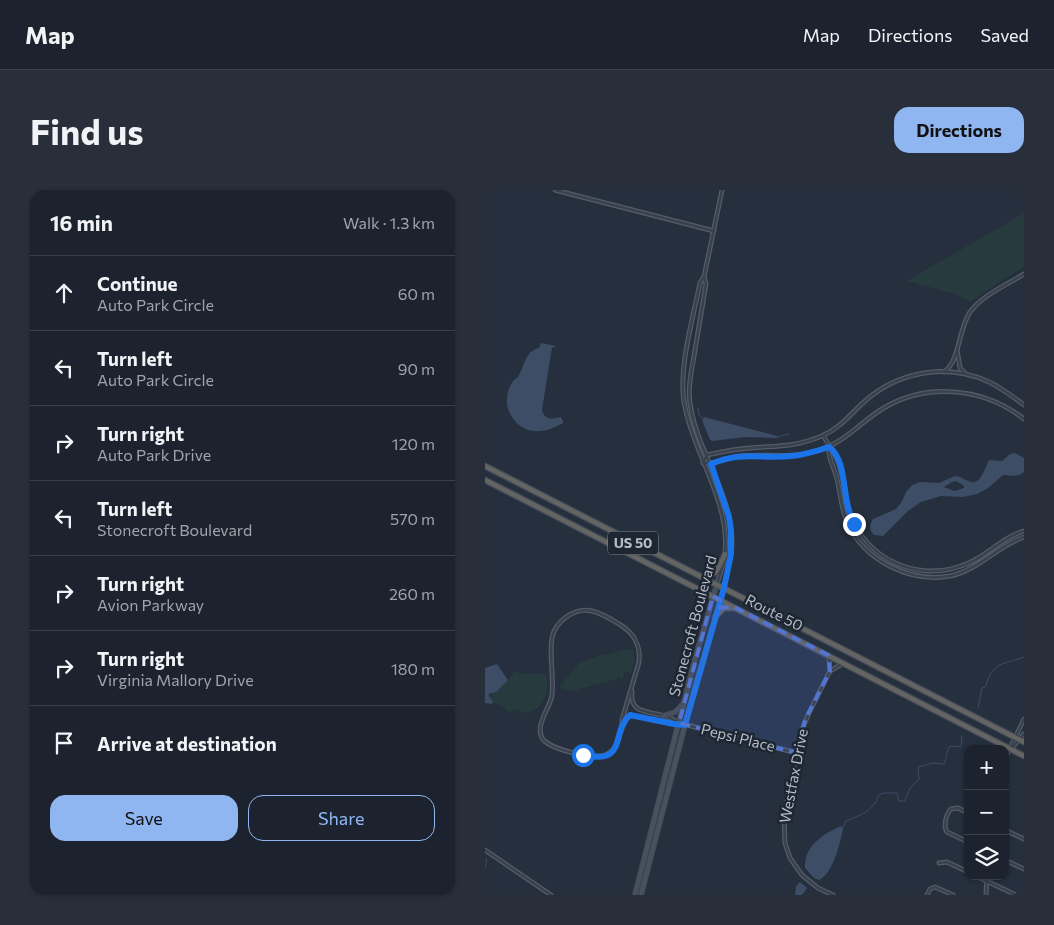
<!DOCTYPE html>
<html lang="en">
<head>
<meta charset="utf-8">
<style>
	body { margin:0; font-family:Commissioner,sans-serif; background:#292f3a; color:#f1f3f6 }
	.controls { position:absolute; right:15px; bottom:15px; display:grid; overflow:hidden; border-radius:10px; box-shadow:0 1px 4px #0004 }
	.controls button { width:45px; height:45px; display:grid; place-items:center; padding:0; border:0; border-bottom:1px solid #3a404a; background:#1c232e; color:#f1f3f6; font:25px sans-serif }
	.stop { position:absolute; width:15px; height:15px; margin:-11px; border:4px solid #1a73e8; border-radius:50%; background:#fff }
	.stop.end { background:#1a73e8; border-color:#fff; box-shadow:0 1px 5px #0008 }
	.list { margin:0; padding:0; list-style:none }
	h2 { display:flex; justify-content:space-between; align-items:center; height:65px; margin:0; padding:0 20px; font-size:21px }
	h2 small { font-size:16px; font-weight:400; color:#a0a4aa }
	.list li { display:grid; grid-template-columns:32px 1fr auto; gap:15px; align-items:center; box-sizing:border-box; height:75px; padding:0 20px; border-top:1px solid #3a404a }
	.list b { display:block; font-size:19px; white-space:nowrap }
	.list p { margin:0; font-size:16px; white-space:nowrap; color:#a0a4aa }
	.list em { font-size:16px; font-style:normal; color:#a0a4aa }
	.actions { display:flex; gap:10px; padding:15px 20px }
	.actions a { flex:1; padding:11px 0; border:1px solid #90b6f2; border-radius:15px; text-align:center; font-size:18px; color:#90b6f2 }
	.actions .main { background:#90b6f2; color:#111 }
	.icon { flex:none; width:28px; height:28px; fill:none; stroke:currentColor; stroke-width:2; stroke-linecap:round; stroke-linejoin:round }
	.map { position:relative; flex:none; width:539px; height:705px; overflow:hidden; border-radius:15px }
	header { display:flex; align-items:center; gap:30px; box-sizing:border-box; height:70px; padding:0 25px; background:#1c232e; border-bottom:1px solid #3a404a }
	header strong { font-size:24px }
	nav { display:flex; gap:28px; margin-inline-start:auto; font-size:18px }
	.intro { display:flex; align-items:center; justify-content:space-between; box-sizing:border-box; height:120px; padding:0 30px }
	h1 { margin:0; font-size:35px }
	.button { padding:12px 22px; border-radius:15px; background:#90b6f2; color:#111; font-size:18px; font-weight:700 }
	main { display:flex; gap:30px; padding:0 30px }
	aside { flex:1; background:#1c232e; border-radius:15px; box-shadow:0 1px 4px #0004 }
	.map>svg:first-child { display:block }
</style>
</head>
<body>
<header>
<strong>Map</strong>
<nav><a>Map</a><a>Directions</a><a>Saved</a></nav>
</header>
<div class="intro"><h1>Find us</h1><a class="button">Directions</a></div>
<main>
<aside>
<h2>16 min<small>Walk · 1.3 km</small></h2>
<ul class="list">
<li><svg class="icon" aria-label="ahead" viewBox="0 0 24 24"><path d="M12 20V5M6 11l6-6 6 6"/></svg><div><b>Continue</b><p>Auto Park Circle</p></div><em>60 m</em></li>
<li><svg class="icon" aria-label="left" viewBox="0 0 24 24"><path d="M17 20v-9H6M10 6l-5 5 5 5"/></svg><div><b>Turn left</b><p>Auto Park Circle</p></div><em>90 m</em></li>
<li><svg class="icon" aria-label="right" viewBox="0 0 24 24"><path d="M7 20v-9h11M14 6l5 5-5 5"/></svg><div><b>Turn right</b><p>Auto Park Drive</p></div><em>120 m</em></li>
<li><svg class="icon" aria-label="left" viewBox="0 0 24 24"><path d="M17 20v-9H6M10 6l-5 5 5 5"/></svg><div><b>Turn left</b><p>Stonecroft Boulevard</p></div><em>570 m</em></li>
<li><svg class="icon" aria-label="right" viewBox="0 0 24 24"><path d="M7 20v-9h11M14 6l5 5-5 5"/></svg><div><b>Turn right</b><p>Avion Parkway</p></div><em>260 m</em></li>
<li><svg class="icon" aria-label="right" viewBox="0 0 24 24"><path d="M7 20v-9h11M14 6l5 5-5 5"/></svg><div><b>Turn right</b><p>Virginia Mallory Drive</p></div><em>180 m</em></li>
<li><svg class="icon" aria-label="arrive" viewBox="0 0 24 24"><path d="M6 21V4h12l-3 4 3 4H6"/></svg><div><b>Arrive at destination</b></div></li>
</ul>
<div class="actions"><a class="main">Save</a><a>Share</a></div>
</aside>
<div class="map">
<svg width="539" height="705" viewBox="0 0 539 705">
	<rect width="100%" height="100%" fill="#252f3d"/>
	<g fill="#273b3e">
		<path d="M539,23V77L519,89L485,112L470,104L422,91Z"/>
		<path d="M146,459L149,460V472L146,483L140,481L137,490H136L135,488L95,499L94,502L75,498L76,494L80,491V487L82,488L93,475L92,474L118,464L119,466L137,460H144Z"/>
		<path d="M30,481L39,484H61C64,497 62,514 49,520C46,522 41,522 37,523L33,519L24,522L16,515L8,513L4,507L23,490Z"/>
	</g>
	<g fill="#3c4d65" fill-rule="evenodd">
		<path d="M56,153L71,156L67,158L57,220C60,231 68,229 76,227L78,231V233C61,243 40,247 27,227C23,221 21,215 22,208C22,203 25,194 29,190C32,187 32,189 34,185C40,175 40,161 54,158Z"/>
		<path d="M219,227L292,246L293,248L261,247L227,251L225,250L217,230Z"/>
		<path d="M530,263L539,268V282C532,288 527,285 518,285L503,298L492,304L478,307L456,306L436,312L423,321L398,346L389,345C384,340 384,335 388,329L411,319L417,311L421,302L427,295L435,292L454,293L470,286C476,286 481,291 487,292C496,294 500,277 504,270L517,271L525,264ZM471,291L479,296V298L469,301L459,297L467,292Z"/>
		<path d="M12,474L23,490L11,502L4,504V507L8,511L7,514L0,513V478Z"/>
		<path d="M356,636L358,638C356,651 348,684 334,690L329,688L320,678C318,657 339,643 356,636Z"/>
		<path d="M315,692L322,698L317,705H310L311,696Z"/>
	</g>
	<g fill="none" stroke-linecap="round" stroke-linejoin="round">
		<g stroke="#3c4d65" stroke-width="1">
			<path d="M213,218L214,225L218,228"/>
			<path d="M292,247L304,244"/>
			<path d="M493,518L497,498L501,496C507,471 519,475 539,467"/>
			<path d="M358,638L361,631C376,625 388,621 394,605L398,603H412L414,611H420L425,598L434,589L433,577L448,573L459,574C462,568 461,562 465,556L476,557L477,546"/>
			<path d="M0,669L2,670L0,678"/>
		</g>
		<g stroke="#545c68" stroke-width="5">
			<g id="minor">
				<path d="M70,0L229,41"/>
				<path d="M237,0L219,87L221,94C217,118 213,142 209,166C206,183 202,201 206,219C214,265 247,304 247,352C247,368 242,382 239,397"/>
				<path d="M218,88L215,93C208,129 192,182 200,217C210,267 245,311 240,363"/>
				<path d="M472,160L475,178L481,184"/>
				<path d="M459,182C475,171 473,140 485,122C498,105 521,95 539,84"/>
				<path d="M338,245C344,257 350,262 354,275C360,291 359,308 365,323C381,369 431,392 476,376C500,369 515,348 539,341"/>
				<path d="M344,257C342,267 350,279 352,289C356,305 356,319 363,334C380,371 425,393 465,386C494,380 512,356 539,347"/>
				<path d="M218,273L222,265C233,263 244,260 255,259C287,255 305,259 337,246C358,237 369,219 386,206C420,180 465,174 504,192C517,198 528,207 539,215"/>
				<path d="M218,273C230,275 242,267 254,266C283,263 310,270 337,259C361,251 376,232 397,219C441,192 498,197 539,229"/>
				<path d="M232,394L239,371"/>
				<path d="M344,467L345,481"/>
				<path d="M147,501C144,524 163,521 180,526C185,527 190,531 194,533L312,563"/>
				<path d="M137,539V530L154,472C156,455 148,442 134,434C126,429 116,423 107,421C90,417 70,431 67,448C64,466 69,486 67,505C65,518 50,535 57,548C63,559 109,570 120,565C138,558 132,536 145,525L189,534H193"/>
				<path d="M527,558L539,544"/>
				<path d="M520,569L539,529"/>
				<path d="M483,623L473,618L466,619C461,624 458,636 462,642L483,652"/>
				<path d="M520,640L539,649"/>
				<path d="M0,660L66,705"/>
				<path d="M520,670L539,679"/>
				<path d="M454,673L462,672L483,682"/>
				<path d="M491,686L531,705"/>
				<path d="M348,705L333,698L317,685L305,668L300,653L299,626L316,542L324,523L345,481L357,474"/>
				<path d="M442,705L445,699L450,697L468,705"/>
				<path d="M501,705L502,686"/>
			</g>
		</g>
		<g stroke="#424a56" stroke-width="6">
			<g id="secondary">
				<path d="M178,526L190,522L198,514"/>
				<path d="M150,705L209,472L232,394"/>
				<path d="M156,705L209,500L239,398"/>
			</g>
		</g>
		<g stroke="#444c58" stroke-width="7">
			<g id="trunk">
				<path d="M0,276L539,552"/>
				<path d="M0,290L539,566"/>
				<path d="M219,386C232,387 235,375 240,364"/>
				<path d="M230,427L239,418H250"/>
			</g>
		</g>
		<use href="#minor" stroke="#39414d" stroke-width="2.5"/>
		<use href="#secondary" stroke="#475160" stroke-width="4"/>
		<use href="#trunk" stroke="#646462" stroke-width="4.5"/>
	</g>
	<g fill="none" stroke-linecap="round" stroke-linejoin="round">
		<path stroke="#1a73e8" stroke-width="6" d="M98,565C144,575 125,542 145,525L189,534L200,535L239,398L246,364V342L244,327L226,274C256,261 276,269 306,266C319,265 332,261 344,257C359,268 358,294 362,312C363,319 366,327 369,334"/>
	</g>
	<path fill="#5274d2" fill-opacity="0.2" stroke="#5274d2" stroke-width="4" stroke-dasharray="10 6" stroke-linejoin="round" d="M228,406L235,410L233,417L251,418L343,465L345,481L320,530L312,563L194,533Z"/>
	<g text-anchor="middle" stroke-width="5" stroke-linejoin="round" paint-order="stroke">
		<rect fill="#1e2632" stroke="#888f9b" stroke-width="1" x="123" y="341.5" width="50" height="23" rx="4"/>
		<g font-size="14" font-weight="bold" fill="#b5bcc8">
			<text x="148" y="358">US 50</text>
		</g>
		<g font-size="15" fill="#b5bcc8" stroke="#1e2632">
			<text transform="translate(289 423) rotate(27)" y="5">Route 50</text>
			<text transform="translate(208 436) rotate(-75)" y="5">Stonecroft Boulevard</text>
			<text transform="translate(253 548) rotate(14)" y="5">Pepsi Place</text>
			<text transform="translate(309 586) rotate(-79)" y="5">Westfax Drive</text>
		</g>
	</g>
</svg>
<div class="controls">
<button>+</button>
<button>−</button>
<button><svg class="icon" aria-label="layers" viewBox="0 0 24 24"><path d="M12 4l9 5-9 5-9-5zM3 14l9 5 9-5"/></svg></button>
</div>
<div class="stop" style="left:98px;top:565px"></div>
<div class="stop end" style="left:369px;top:334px"></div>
</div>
</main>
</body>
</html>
